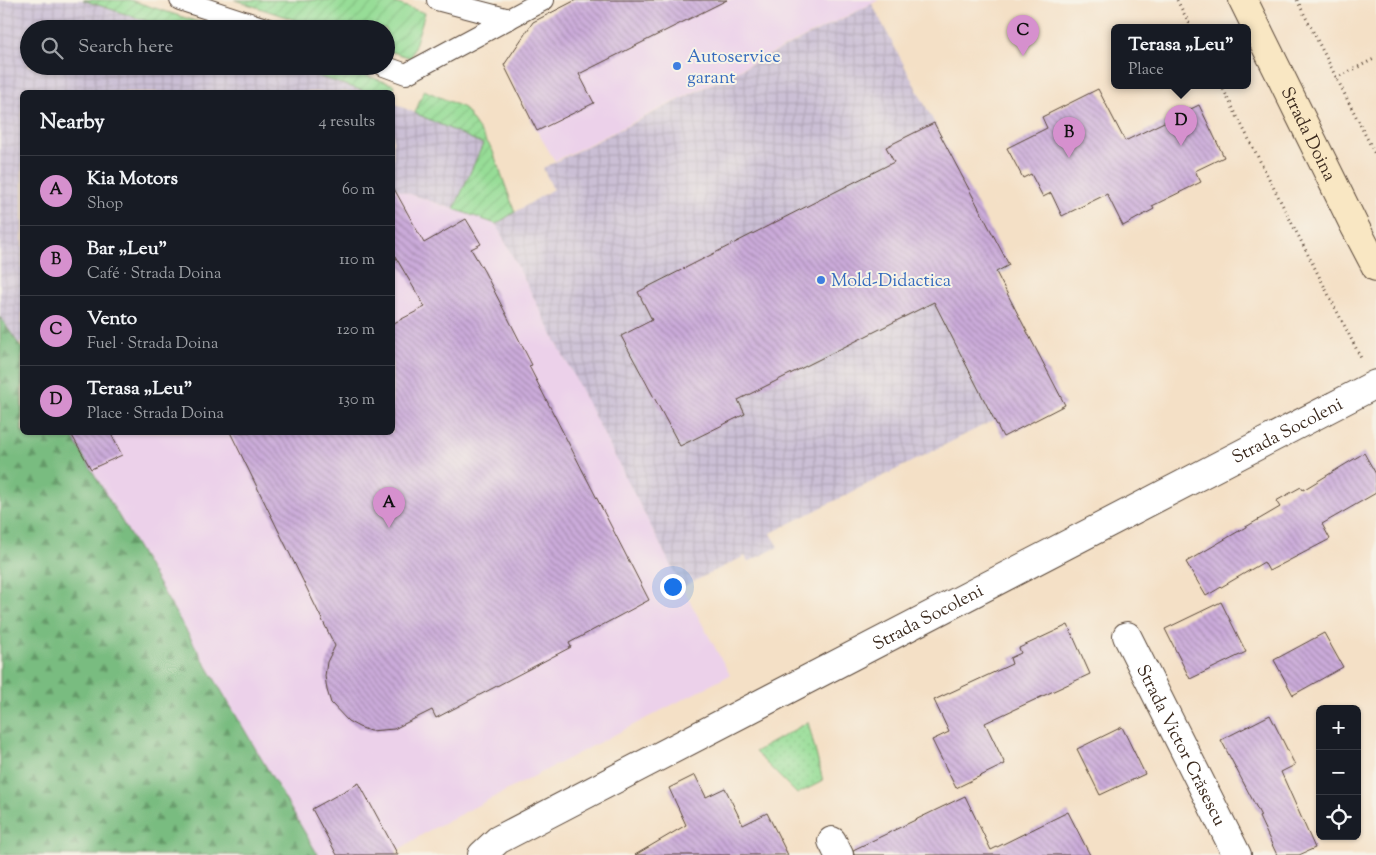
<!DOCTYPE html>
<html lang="en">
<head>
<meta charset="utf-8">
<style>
	body { margin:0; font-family:"Sorts Mill Goudy",serif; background:#20242c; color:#f1f3f6 }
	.controls { position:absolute; right:15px; bottom:15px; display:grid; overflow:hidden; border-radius:8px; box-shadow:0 1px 4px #0004 }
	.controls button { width:45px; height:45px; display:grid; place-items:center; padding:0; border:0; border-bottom:1px solid #363941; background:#171b24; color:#f1f3f6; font:25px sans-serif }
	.you { position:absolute; left:672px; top:586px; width:18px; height:18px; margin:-12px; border:4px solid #fff; border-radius:50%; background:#1a73e8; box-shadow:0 0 0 8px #1a73e833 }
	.badge { display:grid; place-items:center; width:32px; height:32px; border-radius:50%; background:#d690ce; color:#111; font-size:16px; font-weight:700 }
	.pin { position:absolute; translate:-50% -41px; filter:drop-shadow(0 1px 2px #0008) }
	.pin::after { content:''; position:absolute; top:26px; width:18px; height:15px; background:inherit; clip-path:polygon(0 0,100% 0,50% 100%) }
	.popup { position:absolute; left:1111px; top:24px; width:140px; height:65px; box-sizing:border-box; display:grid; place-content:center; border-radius:8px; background:#171b24; filter:drop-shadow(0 1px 4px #0005); font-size:16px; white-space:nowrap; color:#9ea1a6 }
	.popup b { font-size:19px; color:#f1f3f6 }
	.popup::after { content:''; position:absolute; left:50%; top:100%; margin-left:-10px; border:10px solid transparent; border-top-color:#171b24 }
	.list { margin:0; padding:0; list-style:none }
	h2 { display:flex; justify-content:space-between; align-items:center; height:65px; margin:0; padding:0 20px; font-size:21px }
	h2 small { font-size:16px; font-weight:400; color:#9ea1a6 }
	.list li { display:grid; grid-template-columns:32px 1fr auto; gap:15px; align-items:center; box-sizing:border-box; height:70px; padding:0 20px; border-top:1px solid #363941 }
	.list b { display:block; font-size:19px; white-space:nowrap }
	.list p { margin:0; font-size:16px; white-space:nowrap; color:#9ea1a6 }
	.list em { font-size:16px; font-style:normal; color:#9ea1a6 }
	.icon { flex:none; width:28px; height:28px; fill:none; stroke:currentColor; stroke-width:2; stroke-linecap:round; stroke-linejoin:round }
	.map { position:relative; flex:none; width:1376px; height:855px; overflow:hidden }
	.search { position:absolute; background:#171b24; box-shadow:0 1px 4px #0004; left:20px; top:20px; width:375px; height:55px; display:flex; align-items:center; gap:12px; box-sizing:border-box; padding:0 18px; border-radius:28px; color:#9ea1a6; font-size:19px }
	.panel { position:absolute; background:#171b24; box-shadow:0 1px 4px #0004; left:20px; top:90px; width:375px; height:345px; border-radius:8px }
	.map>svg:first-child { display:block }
</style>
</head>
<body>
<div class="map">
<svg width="1376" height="855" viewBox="0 0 1376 855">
	<defs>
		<pattern id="industrial-grid" width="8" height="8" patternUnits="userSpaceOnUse" patternTransform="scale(1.25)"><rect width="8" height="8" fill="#cbbfd5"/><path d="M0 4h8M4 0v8" fill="none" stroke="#afa4b6"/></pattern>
		<pattern id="grass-dots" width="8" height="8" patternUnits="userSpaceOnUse" patternTransform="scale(1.25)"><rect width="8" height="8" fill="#97dd97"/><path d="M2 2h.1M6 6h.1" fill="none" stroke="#83be82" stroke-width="1.8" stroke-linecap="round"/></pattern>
		<pattern id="forest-firs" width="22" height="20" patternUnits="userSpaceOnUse" patternTransform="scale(1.25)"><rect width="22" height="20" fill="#79bc80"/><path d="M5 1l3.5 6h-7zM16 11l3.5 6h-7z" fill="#649968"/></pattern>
		<pattern id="garden-furrows" width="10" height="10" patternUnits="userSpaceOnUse" patternTransform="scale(1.25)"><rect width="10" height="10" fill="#97dd97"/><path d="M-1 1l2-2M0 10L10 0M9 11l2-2" fill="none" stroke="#83be82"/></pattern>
		<pattern id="building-back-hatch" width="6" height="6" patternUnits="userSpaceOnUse" patternTransform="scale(1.25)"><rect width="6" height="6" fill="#cbabda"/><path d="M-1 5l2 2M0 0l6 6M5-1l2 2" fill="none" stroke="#a68bb0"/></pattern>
	</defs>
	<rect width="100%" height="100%" fill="#f7f3e8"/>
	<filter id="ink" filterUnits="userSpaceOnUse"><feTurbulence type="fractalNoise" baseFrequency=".02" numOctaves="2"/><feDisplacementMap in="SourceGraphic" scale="10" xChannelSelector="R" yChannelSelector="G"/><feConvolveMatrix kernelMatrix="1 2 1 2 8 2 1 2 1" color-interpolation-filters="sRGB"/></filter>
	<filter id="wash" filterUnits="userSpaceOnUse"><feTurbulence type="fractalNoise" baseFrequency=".0096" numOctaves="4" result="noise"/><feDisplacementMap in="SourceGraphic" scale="20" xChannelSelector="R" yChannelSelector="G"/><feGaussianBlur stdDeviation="1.12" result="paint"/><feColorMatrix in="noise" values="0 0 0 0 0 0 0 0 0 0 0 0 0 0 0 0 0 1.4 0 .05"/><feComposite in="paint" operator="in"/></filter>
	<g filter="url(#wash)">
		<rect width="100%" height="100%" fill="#f4e0c6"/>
		<g fill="#ecd1ea">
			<path d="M576,0H879L555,161L537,131L504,65L533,22Z"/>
			<path d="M393,188L496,224L682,587L730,675L428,831L390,855H318L70,433L392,432Z"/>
		</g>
		<g fill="url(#industrial-grid)">
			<path d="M0,0H82L171,29H29V66H286L367,92H22V342L19,344L0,317Z"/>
			<path d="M872,4L1011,269L998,275L1065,405L1003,437L994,420L771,533L778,547L748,562L745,556L682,587L496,224L553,189L543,168Z"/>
			<path d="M393,103L483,143L454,209L393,188Z"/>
		</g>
		<path fill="url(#grass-dots)" stroke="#69845a" d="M808,722L823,781L797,794L755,752Z"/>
		<path fill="url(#forest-firs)" stroke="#5a734f" d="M0,317L22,349V432L70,433L318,855H0Z"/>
		<g fill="url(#garden-furrows)" stroke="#69845a">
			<path d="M83,0H130L220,29H171Z"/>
			<path d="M235,0H386L425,13L411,58L386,50V29H322Z"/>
			<path d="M286,66H336L395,85L392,92H367Z"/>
			<path d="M424,90L464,108L492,149L515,212L496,224L454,209L483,144L415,113Z"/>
		</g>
		<g id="blocks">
			<g fill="url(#building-back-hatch)">
				<path d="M576,0H727L579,74L594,103L537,131L504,65L533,22Z"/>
				<path d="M1098,89L1125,141L1199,105L1224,157L1195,171L1201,182L1152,206L1154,209L1123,226L1107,194L1062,216L1051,193L1043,197L1031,174L1023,178L1007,148L1047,128L1042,117Z"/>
				<path d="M934,123L1009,265L996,272L1065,405L1003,437L934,302L738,400L745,414L680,446L621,336L652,320L638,292L894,162L886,147Z"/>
				<path d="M392,185L424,243L466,219L481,244L471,249L484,271L532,365L529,366L649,600L569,643L571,647L436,718L432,710L394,729L370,731L359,727L348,721L331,703L327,690L325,676L327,662L335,646L230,432H392V324L425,307L392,251Z"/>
				<path d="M70,432H110L122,455L91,469Z"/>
				<path d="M1364,453L1376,474V493L1322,524L1330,539L1269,571L1264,562L1206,596L1186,562L1280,507L1276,501L1301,487L1303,490Z"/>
				<path d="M1221,602L1246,652L1190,679L1165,629Z"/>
				<path d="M1068,625L1090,674L985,723L1005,764L956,788L932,740L949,732L934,700L1012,664L1010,658L1021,653L1019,648Z"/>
				<path d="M1324,633L1343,667L1293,695L1274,660Z"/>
				<path d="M1270,715L1295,765L1281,772L1315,848L1299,855H1277L1259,817L1261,816L1221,740Z"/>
				<path d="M1122,727L1145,774L1100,795L1077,749Z"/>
				<path d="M695,775L706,797L725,788L743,825L767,813L788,855H635L686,825L669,788Z"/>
				<path d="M359,783L398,855H337L312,809Z"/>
				<path d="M965,796L991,850L1068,812L1090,855H854L853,850Z"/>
			</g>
		</g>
	</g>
	<g filter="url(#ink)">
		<use href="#blocks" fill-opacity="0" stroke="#574537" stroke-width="1"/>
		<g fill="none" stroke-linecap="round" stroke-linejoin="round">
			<g stroke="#574537" stroke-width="22">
				<g id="lane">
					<path d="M180,0L268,29"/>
					<path d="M437,0L509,19"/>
					<path d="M384,66L406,74L544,0"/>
				</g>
			</g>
			<g stroke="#574537" stroke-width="30">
				<g id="street">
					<path id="s1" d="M1127,636L1237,855"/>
					<path d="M832,841L839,855"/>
					<path id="s2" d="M482,855L498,840L1376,384"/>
				</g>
			</g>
			<g stroke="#574537" stroke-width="30">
				<g id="secondary">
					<path id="s3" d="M1243,0L1355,227L1376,267"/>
				</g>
			</g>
			<g stroke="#574537" stroke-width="3" stroke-dasharray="1 4" stroke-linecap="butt">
				<path d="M1177,0L1191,27"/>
				<path d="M1297,0L1376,156"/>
				<path d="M1336,78L1376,58"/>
				<path d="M1221,85L1361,358"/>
			</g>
			<use href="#lane" stroke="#fff" stroke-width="20"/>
			<use href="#street" stroke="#fff" stroke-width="28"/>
			<use href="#secondary" stroke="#f9e7c3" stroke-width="28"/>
		</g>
	</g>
	<g fill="#3f7fe0" stroke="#f7f3e8" stroke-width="2">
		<circle cx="677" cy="66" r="5"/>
		<circle cx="821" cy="280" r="5"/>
	</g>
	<g text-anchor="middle" stroke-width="4" stroke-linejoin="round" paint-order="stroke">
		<g font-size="18" fill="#366cbe" stroke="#f7f3e8" text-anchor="start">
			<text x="687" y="62">Autoservice<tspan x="687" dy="21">garant</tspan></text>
			<text x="831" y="286">Mold-Didactica</text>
		</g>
		<g font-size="18" fill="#3b2a1e" stroke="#f7f3e8">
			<text dy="6" stroke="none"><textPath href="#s3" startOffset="149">Strada Doina</textPath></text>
			<text dy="6" stroke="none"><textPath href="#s2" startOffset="911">Strada Socoleni</textPath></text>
			<text dy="6" stroke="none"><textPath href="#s2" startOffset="506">Strada Socoleni</textPath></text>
			<text dy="6" stroke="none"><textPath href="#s1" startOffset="122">Strada Victor Crăsescu</textPath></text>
		</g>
	</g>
</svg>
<div class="controls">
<button>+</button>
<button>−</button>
<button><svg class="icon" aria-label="locate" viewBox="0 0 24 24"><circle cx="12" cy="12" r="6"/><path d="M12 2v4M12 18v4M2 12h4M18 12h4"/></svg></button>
</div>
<div class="you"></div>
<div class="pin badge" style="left:389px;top:528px">A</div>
<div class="pin badge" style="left:1069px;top:158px">B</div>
<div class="pin badge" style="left:1023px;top:56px">C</div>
<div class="pin badge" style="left:1181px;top:146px">D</div>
<div class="popup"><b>Terasa „Leu”</b>Place</div>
<div class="search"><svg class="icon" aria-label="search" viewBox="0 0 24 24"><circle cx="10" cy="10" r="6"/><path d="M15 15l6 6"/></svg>Search here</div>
<section class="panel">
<h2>Nearby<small>4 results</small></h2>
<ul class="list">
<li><span class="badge">A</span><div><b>Kia Motors</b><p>Shop</p></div><em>60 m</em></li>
<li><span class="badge">B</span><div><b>Bar „Leu”</b><p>Café · Strada Doina</p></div><em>110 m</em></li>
<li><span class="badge">C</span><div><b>Vento</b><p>Fuel · Strada Doina</p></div><em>120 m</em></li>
<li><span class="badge">D</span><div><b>Terasa „Leu”</b><p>Place · Strada Doina</p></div><em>130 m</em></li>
</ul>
</section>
</div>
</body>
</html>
